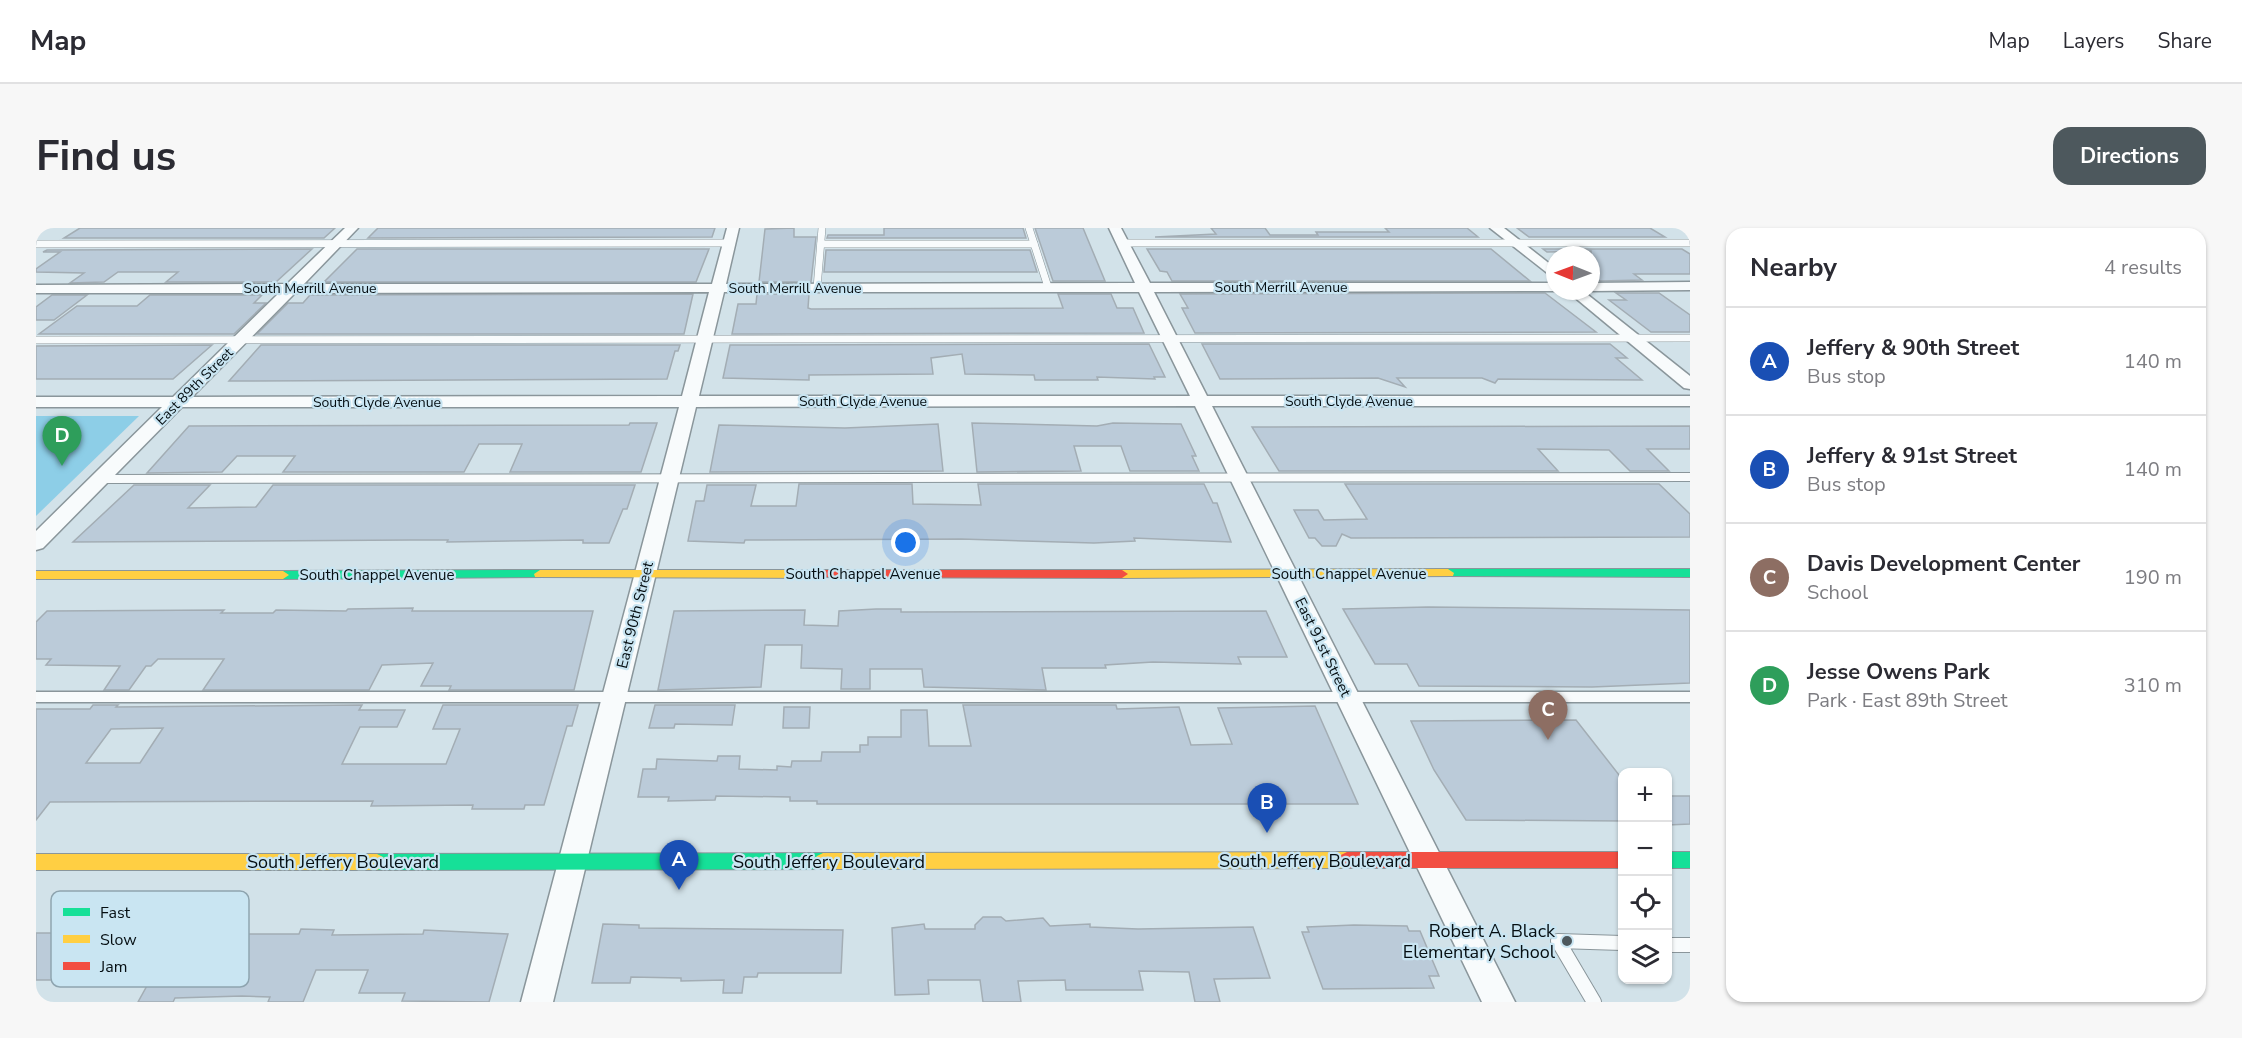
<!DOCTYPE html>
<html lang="en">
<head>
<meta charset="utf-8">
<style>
	body { margin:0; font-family:"Nunito Sans",sans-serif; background:#f7f7f7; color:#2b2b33 }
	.controls { position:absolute; right:18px; bottom:18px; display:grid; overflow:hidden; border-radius:12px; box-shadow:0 2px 4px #0004 }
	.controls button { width:54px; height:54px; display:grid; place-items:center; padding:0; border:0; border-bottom:2px solid #e1e1e2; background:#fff; color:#2b2b33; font:30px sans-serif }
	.compass { position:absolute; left:1510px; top:18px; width:54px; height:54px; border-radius:50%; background:#fff; box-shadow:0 2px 4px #0004; rotate:271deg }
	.you { position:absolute; left:870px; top:315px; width:21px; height:21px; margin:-15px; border:4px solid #fff; border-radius:50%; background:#1a73e8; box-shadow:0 0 0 9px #1a73e833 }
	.badge { display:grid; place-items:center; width:39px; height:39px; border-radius:50%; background:#4d585d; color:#fff; font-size:20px; font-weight:700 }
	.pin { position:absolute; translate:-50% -50px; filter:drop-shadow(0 2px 3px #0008) }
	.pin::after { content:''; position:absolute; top:32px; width:21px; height:18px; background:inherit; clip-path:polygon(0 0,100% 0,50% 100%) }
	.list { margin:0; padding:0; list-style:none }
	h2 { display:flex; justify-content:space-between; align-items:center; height:78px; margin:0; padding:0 24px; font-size:26px }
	h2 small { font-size:20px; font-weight:400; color:#7c7c81 }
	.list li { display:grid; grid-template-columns:39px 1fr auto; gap:18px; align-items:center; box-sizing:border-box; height:108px; padding:0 24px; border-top:2px solid #e1e1e2 }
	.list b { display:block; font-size:22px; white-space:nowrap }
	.list p { margin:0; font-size:20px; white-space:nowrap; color:#7c7c81 }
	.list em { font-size:20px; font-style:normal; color:#7c7c81 }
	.icon { flex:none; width:33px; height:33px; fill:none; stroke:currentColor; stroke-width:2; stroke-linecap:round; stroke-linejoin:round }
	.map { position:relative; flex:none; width:1654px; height:774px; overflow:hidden; border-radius:18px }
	header { display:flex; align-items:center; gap:36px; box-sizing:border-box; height:84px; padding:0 30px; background:#fff; border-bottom:2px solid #e1e1e2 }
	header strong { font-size:28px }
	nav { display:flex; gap:33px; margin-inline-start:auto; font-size:21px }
	.intro { display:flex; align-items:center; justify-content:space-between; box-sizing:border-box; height:144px; padding:0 36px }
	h1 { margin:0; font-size:42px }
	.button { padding:15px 27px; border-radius:18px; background:#4d585d; color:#fff; font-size:21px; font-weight:700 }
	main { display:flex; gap:36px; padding:0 36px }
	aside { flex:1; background:#fff; border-radius:18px; box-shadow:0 2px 4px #0004 }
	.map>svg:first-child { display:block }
</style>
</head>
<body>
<header>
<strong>Map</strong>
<nav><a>Map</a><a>Layers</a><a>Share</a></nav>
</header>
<div class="intro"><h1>Find us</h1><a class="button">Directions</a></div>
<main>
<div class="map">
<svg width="1654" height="774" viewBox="0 0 1654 774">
	<rect width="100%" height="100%" fill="#d2e2e9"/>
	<path fill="#8dcee7" d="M0,188H103L0,288Z"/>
	<g fill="#bbcbd9" stroke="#a3adb4" stroke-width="1.5" fill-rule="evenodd">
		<path d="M44,0H299L288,10H28Z"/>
		<path d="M342,0H679L676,9L332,10Z"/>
		<path d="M758,0V9H780L775,54H723L729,1Z"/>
		<path d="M848,0H987L990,10H791L792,7H848Z"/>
		<path d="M999,0H1047L1069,53H1017Z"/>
		<path d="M1175,0H1229L1234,7H1282L1280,4H1353L1349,0H1431L1442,9H1119L1180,6Z"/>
		<path d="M1481,0H1614L1629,9H1493Z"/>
		<path d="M276,21L240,54H130L142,44H82L68,54L34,55L48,45L0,44V41L24,24H7L11,22Z"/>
		<path d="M321,21H673L660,54H288Z"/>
		<path d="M1111,21H1455L1494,53H1136L1131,44L1124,43Z"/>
		<path d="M1507,21H1646L1654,26V46H1598L1606,52L1564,53L1555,46V23L1511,24Z"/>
		<path d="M790,22H994L1001,44H788Z"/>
		<path d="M1509,65L1560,104L1159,105L1146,80H1152L1144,66Z"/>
		<path d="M1580,65H1623L1654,87V104H1615L1573,72H1590Z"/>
		<path d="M657,66L648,106H221L252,75H267L274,67Z"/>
		<path d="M721,66H773L772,80L775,81L1027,80L1022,66H1075L1081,80H1097L1108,105L696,106L702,76H720Z"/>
		<path d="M16,67H51L18,92H0V79Z"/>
		<path d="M114,67H226L218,75H230L198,106H3L41,78H101Z"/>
		<path d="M1113,116L1129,149H1118L1119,151L1061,149L1062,152H999L998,147L929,146L926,126L895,130L897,146L773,147V152L687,150L694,117Z"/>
		<path d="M1166,116H1574L1591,130H1580L1606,152L1462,151L1459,155L1446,150H1361L1369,159L1342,150L1184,151Z"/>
		<path d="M176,117L137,151H0V118Z"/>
		<path d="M225,117H644L642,123H639L631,151L193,153Z"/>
		<path d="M594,195H621L605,244H474L486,216H443L428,244H247L259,228H201L186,244L111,245L153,198L593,197Z"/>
		<path d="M1077,195L1145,196L1160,228H1156L1163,243H1094L1085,218H1038L1045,243L941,244L936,195L1061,198Z"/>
		<path d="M902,196L907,243L674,244L683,197L809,200Z"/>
		<path d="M1654,198V221H1611L1633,243H1594L1573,222L1502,221L1522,243H1243L1216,199Z"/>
		<path d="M763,256H876L877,276L945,277L942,256H1168L1177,275H1181L1195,314L1098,310L1099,313L1058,315L925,311L709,312L708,315L652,313L660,273H668L671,257H720L715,278H760Z"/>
		<path d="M1309,256H1623L1654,286V309L1315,310L1306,306L1300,318H1286L1279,310H1273L1258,282H1282L1288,292L1331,291Z"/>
		<path d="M98,257H174L152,280L220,279L237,257H599L591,281H587L573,315H547V312L411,314L412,312H374L37,314Z"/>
		<path d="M1392,379L1654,382V455L1556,459L1383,458L1371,436H1339L1307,381Z"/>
		<path d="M377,380L376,383H557L538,462H413L415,458H385L397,435L346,437L333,462H167L188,431H122L115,438H110L93,462H68L84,438L10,437L15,431H0V394L11,383L188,382L185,385H237L240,382L310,383L312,381Z"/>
		<path d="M840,381H865V384L1230,383L1251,429H1202L1205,436L1117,434L1069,437L1070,440H1006L1010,462L888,459L886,441H834V461H805L806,441L765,440L766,417H729L725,459L622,462L638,383L769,382L768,397L802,398L803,383Z"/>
		<path d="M57,477H82L80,479L326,477L323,482H369L361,499H324L306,536H410L424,501H397L407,477H542L536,498H531L508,577H489L488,581H436L437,577L335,578L337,573L14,574L0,592V481H54ZM127,500L104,535H50L75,501Z"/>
		<path d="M619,477H699L696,497L639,496L638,500H613Z"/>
		<path d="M927,477H1080L1081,481L1143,479L1155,517L1196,516L1182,480L1279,478L1322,576H781V573H754V569L680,568L679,572L632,573L633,569H602L607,541H620L621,531L681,533L682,528H704L703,541L741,542V538L755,539L756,533H785L786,524H824V517H832V509H865V482H891L893,518H935Z"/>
		<path d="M748,479H774L773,500H747Z"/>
		<path d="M1540,492L1587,552V593L1430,592L1398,542L1375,493Z"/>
		<path d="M1632,568H1654V596L1632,597Z"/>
		<path d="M947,689H965L970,693L1007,690L1014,698L1054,696V699L1102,701L1217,699L1234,750L1178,751L1184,774H1159L1153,744L1103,743L1107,762H1030L1029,752L982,753L985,774H947L944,752H892L893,766L859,767L856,700L888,696L889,701H939V697Z"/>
		<path d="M141,691L134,703L168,702L166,706H263L265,701L298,702L296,707L387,706L388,702L472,706L453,774L366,773L369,765H323L332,742H280L267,774H232L234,769L206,768L139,770L137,774H102L118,745L66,746L59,758H25L29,752H0V705H102L109,692Z"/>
		<path d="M567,696L603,697V700L807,702L805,745H722L721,749H708L706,765H687L688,752L645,753V750L595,749L594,755H556Z"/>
		<path d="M1318,697L1371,698L1373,703H1384L1403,748H1393L1398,760L1287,761L1266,704H1273L1271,699Z"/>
	</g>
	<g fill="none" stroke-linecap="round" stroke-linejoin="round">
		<g stroke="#8a969b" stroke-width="8">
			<g id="lane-far3">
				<path d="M993,0L1012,59"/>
				<path d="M1086,15H1654"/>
				<path d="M0,16L693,15"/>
				<path d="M785,16H998"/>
				<path d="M781,60L786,0"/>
				<path d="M0,112L1654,110"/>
			</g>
		</g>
		<g stroke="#8a969b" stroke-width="10">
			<path id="lane-far2" d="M64,251L1654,249"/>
		</g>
		<g stroke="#8a969b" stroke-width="13">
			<path id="lane-far1" d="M0,469H1654"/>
		</g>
		<g stroke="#8a969b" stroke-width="16">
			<g id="lane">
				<path d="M1632,717H1654"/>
				<path d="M1558,774L1522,713L1586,715"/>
			</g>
		</g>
		<g stroke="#8a969b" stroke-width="3">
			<g id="street">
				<path d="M309,0H322L268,56H676L691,0H703L690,56L1099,55L1073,0H1085L1114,55H1519V63L1118,64L1171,168H1654V178H1176L1479,774H1446L1159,178L660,179L517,774H485L643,179H146L7,320L0,322V303L126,179H0V169H137L243,65H0V57L251,56ZM673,64L646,168L156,169L259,65ZM688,64H1103L1154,168H663Z"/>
				<path d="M1454,0H1468L1519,40V51Z"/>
				<path d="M1654,54V62L1555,63H1554L1555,55Z"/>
				<path d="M1531,63H1547L1654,148V161L1648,160Z"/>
			</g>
		</g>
		<g stroke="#8a969b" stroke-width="2">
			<g id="fast">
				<path d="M1412,341H1654V349L1407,348L1406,345Z"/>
				<path d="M504,342L510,346L509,349L247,351L241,347L247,343Z"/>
				<rect x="1632" y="624" width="22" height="16"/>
				<path d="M787,625L793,628L796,633L793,638L787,641L341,642L335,639L332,634L335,629L341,626Z"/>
			</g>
		</g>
		<g stroke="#8a969b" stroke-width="2">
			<g id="slow">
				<path d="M1412,341L1418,345L1417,348L1086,350L1080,346L1086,342Z"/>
				<path d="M504,342H776L782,346L776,350L499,349L498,346Z"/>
				<path d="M0,343H247L253,347L247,351H0Z"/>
				<path d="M1311,624L1317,627L1320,632L1317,637L1311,640L787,641L781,638L778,633L781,628L787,625Z"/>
				<path d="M0,626H341L347,629L350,634L347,639L341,642H0Z"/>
			</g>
		</g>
		<g stroke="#8a969b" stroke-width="2">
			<g id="jam">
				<path d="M776,342H1086L1092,346L1086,350L771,349L770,346L771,343Z"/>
				<path d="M1311,624H1586V640H1311L1305,637L1302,632L1305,627Z"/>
			</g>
		</g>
		<use href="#lane-far3" stroke="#f8fbfc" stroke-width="7"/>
		<use href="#lane-far2" stroke="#f8fbfc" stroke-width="8"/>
		<use href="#lane-far1" stroke="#f8fbfc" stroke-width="10"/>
		<use href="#lane" stroke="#f8fbfc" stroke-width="14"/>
		<use href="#street" fill="#f8fbfc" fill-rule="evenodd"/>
		<use href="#fast" fill="#16e098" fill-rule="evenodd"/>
		<use href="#slow" fill="#ffcf43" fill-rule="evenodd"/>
		<use href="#jam" fill="#f24e42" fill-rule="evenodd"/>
	</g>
	<circle fill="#4d585d" stroke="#c9e5f2" stroke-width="2" cx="1531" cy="713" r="6"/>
	<g text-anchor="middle" stroke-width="4.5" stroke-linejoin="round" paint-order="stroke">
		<g font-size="14" fill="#050e12" stroke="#c9e5f2">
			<text x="1245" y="64">South Merrill Avenue</text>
			<text x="274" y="65">South Merrill Avenue</text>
			<text x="759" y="65">South Merrill Avenue</text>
			<text transform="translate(158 158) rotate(-45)" y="5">East 89th Street</text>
			<text x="827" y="178">South Clyde Avenue</text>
			<text x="1313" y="178">South Clyde Avenue</text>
			<text x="341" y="179">South Clyde Avenue</text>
		</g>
		<g font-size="15" fill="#050e12" stroke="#c9e5f2">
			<text x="827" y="351">South Chappel Avenue</text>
			<text x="1313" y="351">South Chappel Avenue</text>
			<text x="341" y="352">South Chappel Avenue</text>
			<text transform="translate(599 387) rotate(-76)" y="5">East 90th Street</text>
			<text transform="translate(1287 419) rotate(64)" y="5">East 91st Street</text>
		</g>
		<g font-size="18" fill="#050e12" stroke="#c9e5f2">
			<text x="1279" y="639">South Jeffery Boulevard</text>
			<text x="307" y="640">South Jeffery Boulevard</text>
			<text x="793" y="640">South Jeffery Boulevard</text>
		</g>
		<g font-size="18" fill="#050e12" stroke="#c9e5f2" text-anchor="end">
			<text x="1519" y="709">Robert A. Black<tspan x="1519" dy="21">Elementary School</tspan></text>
		</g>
	</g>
	<rect x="15" y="663" width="198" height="96" rx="9" fill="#c9e5f2" stroke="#8ea4af" stroke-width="1.5"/>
	<rect x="27" y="680" width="27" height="8" fill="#16e098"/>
	<rect x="27" y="707" width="27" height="8" fill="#ffcf43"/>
	<rect x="27" y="734" width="27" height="8" fill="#f24e42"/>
	<g font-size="16" fill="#050e12">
		<text x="64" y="690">Fast</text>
		<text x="64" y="717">Slow</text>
		<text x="64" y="744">Jam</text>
	</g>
</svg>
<div class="controls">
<button>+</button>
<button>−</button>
<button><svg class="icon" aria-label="locate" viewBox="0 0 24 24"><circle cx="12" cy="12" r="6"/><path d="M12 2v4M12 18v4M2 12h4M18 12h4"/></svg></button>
<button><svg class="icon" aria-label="layers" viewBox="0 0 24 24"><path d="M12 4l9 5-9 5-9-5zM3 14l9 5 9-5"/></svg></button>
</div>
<svg class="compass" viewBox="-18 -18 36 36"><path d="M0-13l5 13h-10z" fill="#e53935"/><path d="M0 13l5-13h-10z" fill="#7c7c81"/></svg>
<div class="you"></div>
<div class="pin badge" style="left:643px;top:662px;background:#1a4fb4">A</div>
<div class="pin badge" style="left:1231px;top:605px;background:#1a4fb4">B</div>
<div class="pin badge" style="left:1512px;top:512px;background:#8d6e63">C</div>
<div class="pin badge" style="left:26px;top:238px;background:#2e9e5b">D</div>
</div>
<aside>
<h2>Nearby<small>4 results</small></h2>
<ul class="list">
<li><span class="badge" style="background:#1a4fb4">A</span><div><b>Jeffery &amp; 90th Street</b><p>Bus stop</p></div><em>140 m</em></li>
<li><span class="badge" style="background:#1a4fb4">B</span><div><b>Jeffery &amp; 91st Street</b><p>Bus stop</p></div><em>140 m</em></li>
<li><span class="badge" style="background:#8d6e63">C</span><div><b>Davis Development Center</b><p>School</p></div><em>190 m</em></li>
<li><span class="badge" style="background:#2e9e5b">D</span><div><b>Jesse Owens Park</b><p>Park · East 89th Street</p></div><em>310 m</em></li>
</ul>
</aside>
</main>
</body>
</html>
